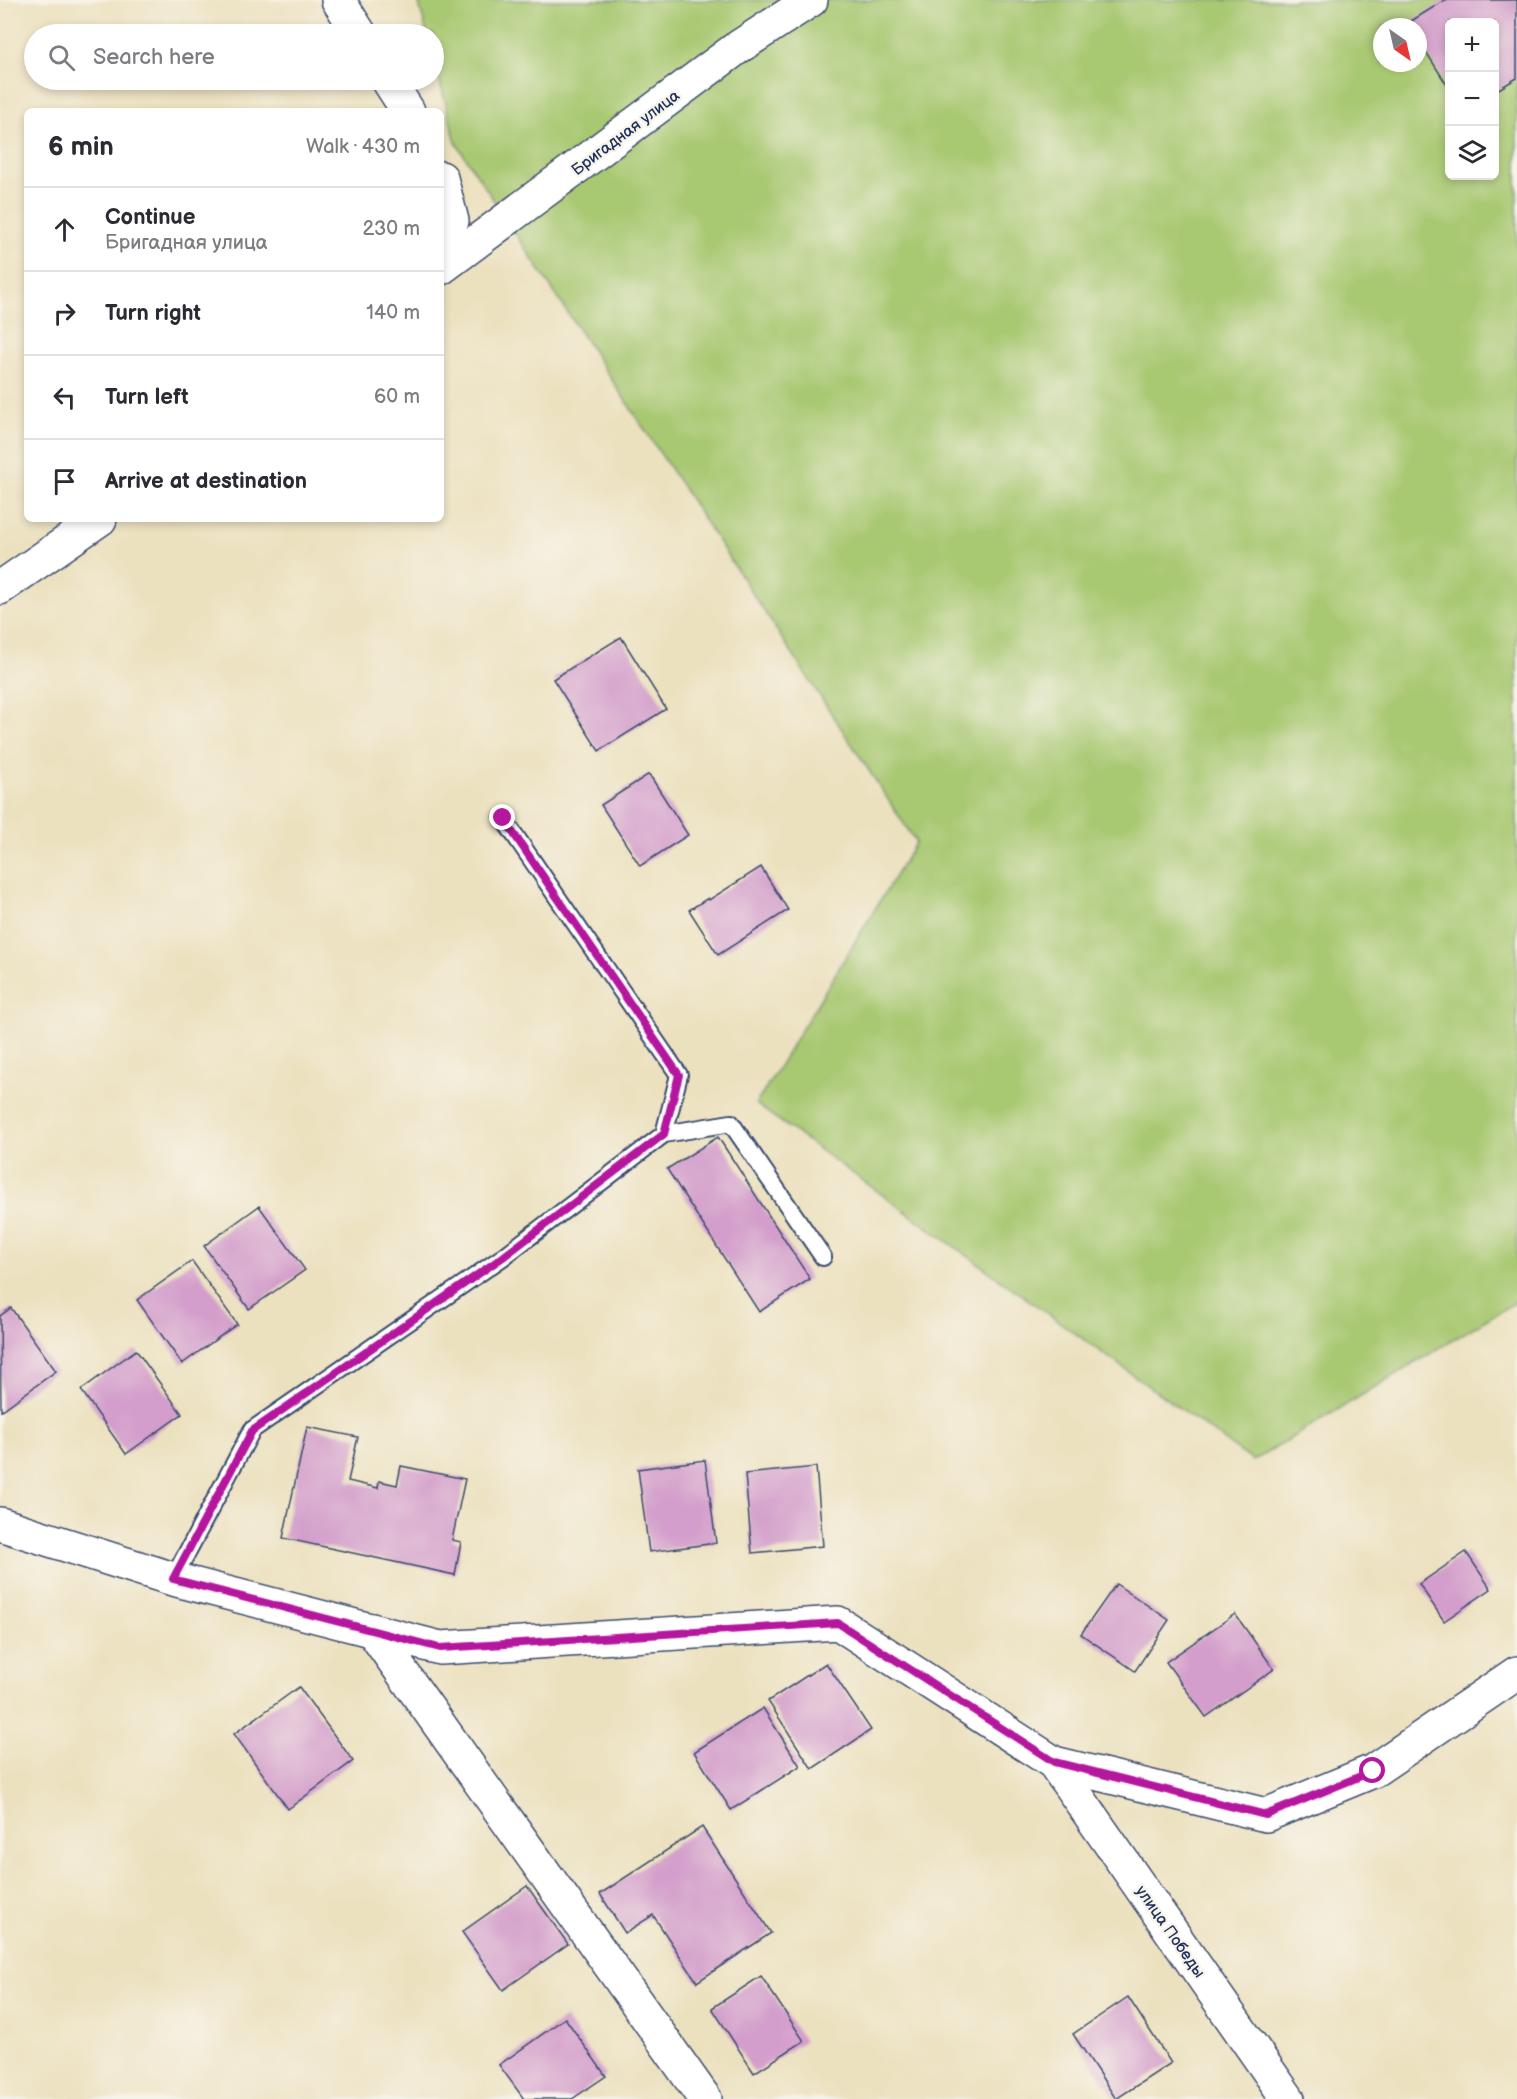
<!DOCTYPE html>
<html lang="en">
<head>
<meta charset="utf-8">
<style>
	body { margin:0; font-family:"Balsamiq Sans",sans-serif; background:#f2f2f3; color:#2b2b33 }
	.controls { position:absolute; right:18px; top:18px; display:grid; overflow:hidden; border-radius:9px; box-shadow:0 3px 9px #0003 }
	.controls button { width:54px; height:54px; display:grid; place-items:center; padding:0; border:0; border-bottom:2px solid #e1e1e2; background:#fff; color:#2b2b33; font:30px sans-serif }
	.compass { position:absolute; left:1373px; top:18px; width:54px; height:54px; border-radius:50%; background:#fff; box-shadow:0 3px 9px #0003; rotate:146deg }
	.stop { position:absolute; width:18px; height:18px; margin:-14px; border:4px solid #b5179e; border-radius:50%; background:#fff }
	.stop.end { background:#b5179e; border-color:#fff; box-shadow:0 2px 6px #0008 }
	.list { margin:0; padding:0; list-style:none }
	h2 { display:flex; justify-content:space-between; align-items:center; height:78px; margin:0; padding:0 24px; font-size:26px }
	h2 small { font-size:20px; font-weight:400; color:#7c7c81 }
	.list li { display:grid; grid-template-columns:39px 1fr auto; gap:18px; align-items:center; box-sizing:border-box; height:84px; padding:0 24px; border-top:2px solid #e1e1e2 }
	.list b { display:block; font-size:22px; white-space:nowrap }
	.list p { margin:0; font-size:20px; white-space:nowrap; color:#7c7c81 }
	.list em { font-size:20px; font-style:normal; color:#7c7c81 }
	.icon { flex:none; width:33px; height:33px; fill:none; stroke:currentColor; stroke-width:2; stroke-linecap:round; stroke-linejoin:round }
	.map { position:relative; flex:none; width:1517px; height:2099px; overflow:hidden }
	.search { position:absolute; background:#fff; box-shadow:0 3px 9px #0003; left:24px; top:24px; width:420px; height:66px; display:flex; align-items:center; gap:15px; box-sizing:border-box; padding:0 21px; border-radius:33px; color:#7c7c81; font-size:22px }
	.panel { position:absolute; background:#fff; box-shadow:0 3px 9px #0003; left:24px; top:108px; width:420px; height:414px; border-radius:9px }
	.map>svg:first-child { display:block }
</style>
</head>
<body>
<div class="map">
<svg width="1517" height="2099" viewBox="0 0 1517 2099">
	<rect width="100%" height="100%" fill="#f7f3e8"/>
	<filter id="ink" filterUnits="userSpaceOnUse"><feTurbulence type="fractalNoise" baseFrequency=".0167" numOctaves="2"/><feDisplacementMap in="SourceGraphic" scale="12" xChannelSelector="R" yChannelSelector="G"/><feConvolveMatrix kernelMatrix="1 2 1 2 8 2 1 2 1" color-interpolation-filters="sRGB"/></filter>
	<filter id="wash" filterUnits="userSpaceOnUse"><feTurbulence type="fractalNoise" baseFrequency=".008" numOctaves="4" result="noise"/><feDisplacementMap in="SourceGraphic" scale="24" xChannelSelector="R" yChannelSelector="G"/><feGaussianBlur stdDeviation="1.35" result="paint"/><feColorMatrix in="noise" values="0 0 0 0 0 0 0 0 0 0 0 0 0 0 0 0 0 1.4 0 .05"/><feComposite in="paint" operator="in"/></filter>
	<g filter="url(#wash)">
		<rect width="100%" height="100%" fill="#ece1bf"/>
		<path fill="#a8c871" stroke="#627c68" stroke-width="1.5" fill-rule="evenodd" d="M418,0H1517V1301L1253,1461L756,1104L916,842L456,143L434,59V34H427ZM1450,22H1494V176H1450ZM1382,27H1418V63H1382Z"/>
		<g id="blocks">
			<g fill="#d39ecb">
				<path d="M1445,0H1517V78L1494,92V22H1450V90L1418,39V27H1411L1408,23Z"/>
				<path d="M621,637L666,709L599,751L553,679Z"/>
				<path d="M649,774L688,835L640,866L601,805Z"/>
				<path d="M761,867L788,910L718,955L689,910L708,898L709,900Z"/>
				<path d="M718,1137L810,1279L759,1312L667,1169Z"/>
				<path d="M259,1206L305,1270L249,1309L204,1246Z"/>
				<path d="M192,1261L237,1324L182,1364L137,1300Z"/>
				<path d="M11,1308L56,1371L1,1411L0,1316Z"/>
				<path d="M136,1350L182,1414L126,1454L81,1390Z"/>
				<path d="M307,1427L358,1437L348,1481L378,1488L379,1481L397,1485L401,1466L465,1479L452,1540L461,1542L455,1575L283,1538Z"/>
				<path d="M705,1460L716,1543L649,1552L638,1469Z"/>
				<path d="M816,1467L823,1546L752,1553L745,1474Z"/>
				<path d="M1466,1552L1491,1589L1444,1621L1419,1584Z"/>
				<path d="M1116,1584L1169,1620L1135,1671L1081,1634Z"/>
				<path d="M1235,1614L1274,1669L1206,1717L1166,1662Z"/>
				<path d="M826,1663L871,1730L812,1769L768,1701Z"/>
				<path d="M299,1687L353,1761L288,1809L234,1734Z"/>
				<path d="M763,1708L800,1766L731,1810L694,1752Z"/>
				<path d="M702,1827L771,1933L697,1982L653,1915L625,1933L600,1894Z"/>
				<path d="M527,1886L568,1944L503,1990L462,1932Z"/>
				<path d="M761,1976L804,2041L754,2073L712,2008Z"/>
				<path d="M1128,1997L1171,2063L1116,2099L1073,2034Z"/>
				<path d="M565,2018L606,2076L572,2099H524L499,2065Z"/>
			</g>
		</g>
	</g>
	<g filter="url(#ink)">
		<use href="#blocks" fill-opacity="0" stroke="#3a4a6d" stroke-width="1.5"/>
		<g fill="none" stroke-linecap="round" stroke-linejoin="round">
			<g stroke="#3a4a6d" stroke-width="20">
				<g id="lane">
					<path d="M664,1134L731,1123L823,1257"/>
					<path d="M173,1579L252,1430L503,1257L664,1134L679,1075L503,818"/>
				</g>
			</g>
			<g stroke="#3a4a6d" stroke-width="36">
				<g id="street">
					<path d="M338,0L360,34"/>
					<path d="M388,80L408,111"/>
					<path d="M441,178L452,221L441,259"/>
					<path d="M441,268L737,48L811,0"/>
					<path d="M0,588L100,519"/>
					<path d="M0,1524L173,1579L440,1648L838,1623L1054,1763L1266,1815L1373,1771L1517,1673"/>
					<path d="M372,1630L705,2099"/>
					<path d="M1054,1763L1288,2099"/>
				</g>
			</g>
			<use href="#lane" stroke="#fff" stroke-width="16"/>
			<use href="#street" stroke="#fff" stroke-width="33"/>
		</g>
	</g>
	<g fill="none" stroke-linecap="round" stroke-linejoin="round" filter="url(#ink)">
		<path stroke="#b5179e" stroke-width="8" d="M503,818L679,1075L664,1134L503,1257L252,1431L173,1579L440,1648L838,1623L1054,1762L1266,1815L1373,1771"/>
	</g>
	<g text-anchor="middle" stroke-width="4.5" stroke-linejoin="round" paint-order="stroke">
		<g font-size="16" fill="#1b2f5e" stroke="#f7f3e8">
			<text transform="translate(625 132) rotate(-37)" y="6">Бригадная улица</text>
			<text transform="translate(1171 1931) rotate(55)" y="6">улица Победы</text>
		</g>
	</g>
</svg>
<div class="controls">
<button>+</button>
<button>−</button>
<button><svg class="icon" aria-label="layers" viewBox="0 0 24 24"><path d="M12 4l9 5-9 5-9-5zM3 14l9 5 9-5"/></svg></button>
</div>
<svg class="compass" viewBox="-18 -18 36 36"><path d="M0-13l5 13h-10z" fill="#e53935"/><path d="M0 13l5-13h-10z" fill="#7c7c81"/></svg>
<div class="stop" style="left:1373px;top:1771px"></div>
<div class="stop end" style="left:503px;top:818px"></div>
<div class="search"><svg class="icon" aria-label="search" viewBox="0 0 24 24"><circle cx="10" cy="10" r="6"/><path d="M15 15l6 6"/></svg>Search here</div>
<section class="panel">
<h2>6 min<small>Walk · 430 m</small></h2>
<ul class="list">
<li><svg class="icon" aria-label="ahead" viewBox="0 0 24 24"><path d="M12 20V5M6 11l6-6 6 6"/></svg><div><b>Continue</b><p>Бригадная улица</p></div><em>230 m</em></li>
<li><svg class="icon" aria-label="right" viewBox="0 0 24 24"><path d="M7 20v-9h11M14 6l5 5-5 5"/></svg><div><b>Turn right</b></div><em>140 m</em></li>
<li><svg class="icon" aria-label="left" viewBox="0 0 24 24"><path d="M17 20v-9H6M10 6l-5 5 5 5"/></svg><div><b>Turn left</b></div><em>60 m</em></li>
<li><svg class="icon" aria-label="arrive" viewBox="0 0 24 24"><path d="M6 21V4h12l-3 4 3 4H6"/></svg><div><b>Arrive at destination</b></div></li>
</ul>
</section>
</div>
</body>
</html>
